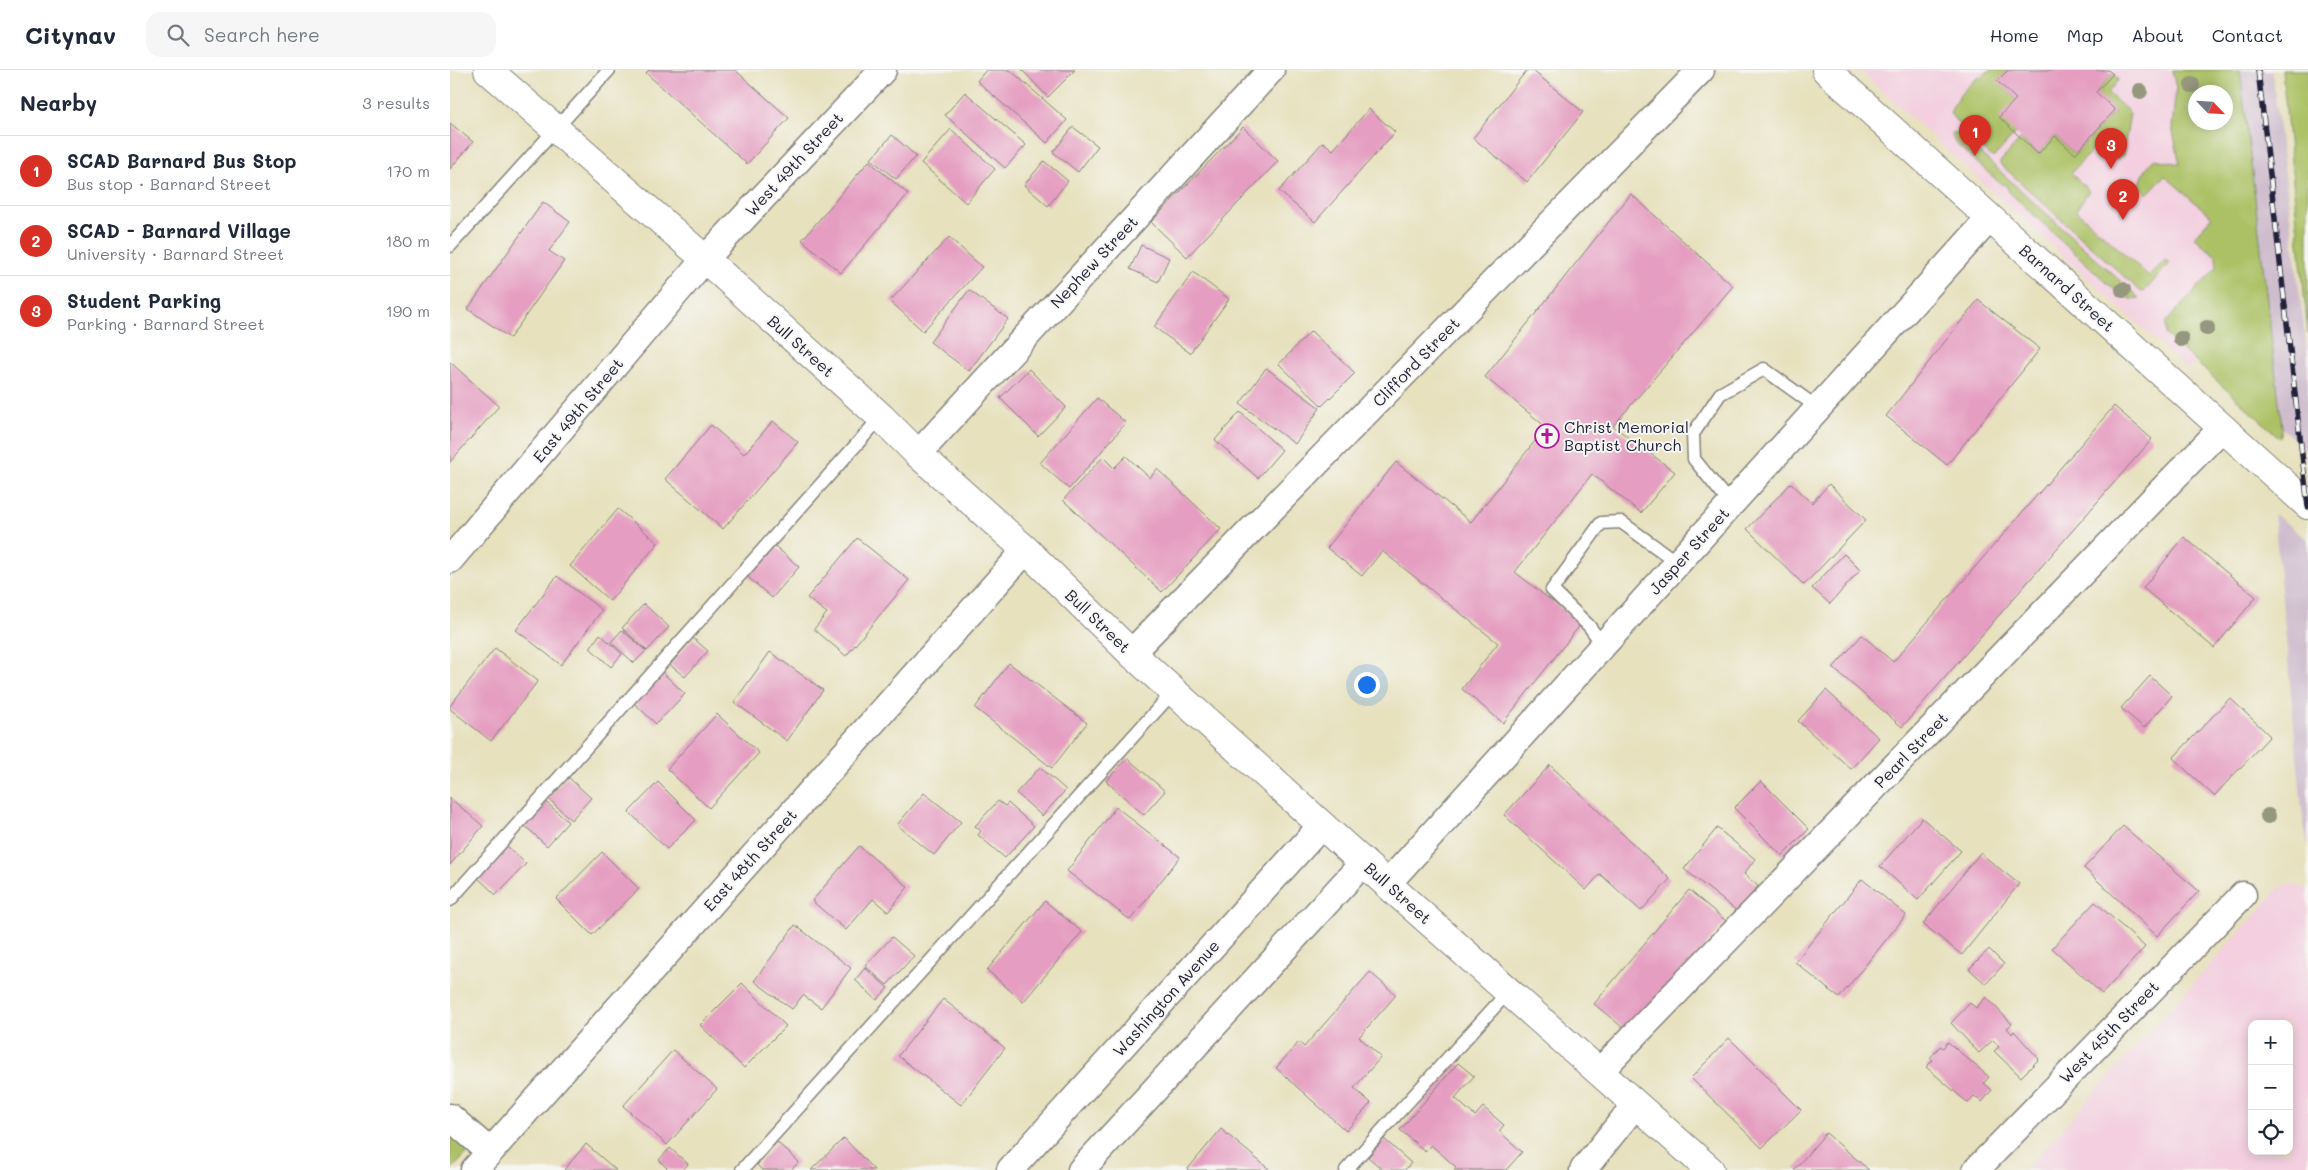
<!DOCTYPE html>
<html lang="en">
<head>
<meta charset="utf-8">
<style>
	body { margin:0; font-family:Mali,sans-serif; background:#f6f6f7; color:#1f2937 }
	.controls { position:absolute; right:15px; bottom:15px; display:grid; overflow:hidden; border-radius:10px; box-shadow:0 2px 12px #0003 }
	.controls button { width:45px; height:45px; display:grid; place-items:center; padding:0; border:0; border-bottom:1px solid #e0e1e3; background:#fff; color:#1f2937; font:25px sans-serif }
	.compass { position:absolute; left:1738px; top:15px; width:45px; height:45px; border-radius:50%; background:#fff; box-shadow:0 2px 12px #0003; rotate:115deg }
	.you { position:absolute; left:916px; top:614px; width:18px; height:18px; margin:-12px; border:4px solid #fff; border-radius:50%; background:#1a73e8; box-shadow:0 0 0 8px #1a73e833 }
	.badge { display:grid; place-items:center; width:32px; height:32px; border-radius:50%; background:#d93025; color:#fff; font-size:16px; font-weight:700 }
	.pin { position:absolute; translate:-50% -41px; filter:drop-shadow(0 1px 2px #0008) }
	.pin::after { content:''; position:absolute; top:26px; width:18px; height:15px; background:inherit; clip-path:polygon(0 0,100% 0,50% 100%) }
	.list { margin:0; padding:0; list-style:none }
	h2 { display:flex; justify-content:space-between; align-items:center; height:65px; margin:0; padding:0 20px; font-size:21px }
	h2 small { font-size:16px; font-weight:400; color:#747a83 }
	.list li { display:grid; grid-template-columns:32px 1fr auto; gap:15px; align-items:center; box-sizing:border-box; height:70px; padding:0 20px; border-top:1px solid #e0e1e3 }
	.list b { display:block; font-size:19px; white-space:nowrap }
	.list p { margin:0; font-size:16px; white-space:nowrap; color:#747a83 }
	.list em { font-size:16px; font-style:normal; color:#747a83 }
	.icon { flex:none; width:28px; height:28px; fill:none; stroke:currentColor; stroke-width:2; stroke-linecap:round; stroke-linejoin:round }
	.map { position:relative; flex:none; width:1858px; height:1100px; overflow:hidden }
	header { display:flex; align-items:center; gap:30px; box-sizing:border-box; height:70px; padding:0 25px; background:#fff; border-bottom:1px solid #e0e1e3 }
	header strong { font-size:24px }
	nav { display:flex; gap:28px; margin-inline-start:auto; font-size:18px }
	.search { width:350px; height:45px; background:#f6f6f7; display:flex; align-items:center; gap:12px; box-sizing:border-box; padding:0 18px; border-radius:15px; color:#747a83; font-size:19px }
	main { display:flex }
	aside { flex:1; background:#fff }
	.map>svg:first-child { display:block }
</style>
</head>
<body>
<header>
<strong>Citynav</strong>
<div class="search"><svg class="icon" aria-label="search" viewBox="0 0 24 24"><circle cx="10" cy="10" r="6"/><path d="M15 15l6 6"/></svg>Search here</div>
<nav><a>Home</a><a>Map</a><a>About</a><a>Contact</a></nav>
</header>
<main>
<aside>
<h2>Nearby<small>3 results</small></h2>
<ul class="list">
<li><span class="badge">1</span><div><b>SCAD Barnard Bus Stop</b><p>Bus stop · Barnard Street</p></div><em>170 m</em></li>
<li><span class="badge">2</span><div><b>SCAD - Barnard Village</b><p>University · Barnard Street</p></div><em>180 m</em></li>
<li><span class="badge">3</span><div><b>Student Parking</b><p>Parking · Barnard Street</p></div><em>190 m</em></li>
</ul>
</aside>
<div class="map">
<svg width="1858" height="1100" viewBox="0 0 1858 1100">
	<rect width="100%" height="100%" fill="#f6f6f2"/>
	<filter id="ink" filterUnits="userSpaceOnUse"><feTurbulence type="fractalNoise" baseFrequency=".02" numOctaves="2"/><feDisplacementMap in="SourceGraphic" scale="10" xChannelSelector="R" yChannelSelector="G"/><feConvolveMatrix kernelMatrix="1 2 1 2 8 2 1 2 1" color-interpolation-filters="sRGB"/></filter>
	<filter id="wash" filterUnits="userSpaceOnUse"><feTurbulence type="fractalNoise" baseFrequency=".0096" numOctaves="4" result="noise"/><feDisplacementMap in="SourceGraphic" scale="20" xChannelSelector="R" yChannelSelector="G"/><feGaussianBlur stdDeviation="1.12" result="paint"/><feColorMatrix in="noise" values="0 0 0 0 0 0 0 0 0 0 0 0 0 0 0 0 0 1.4 0 .05"/><feComposite in="paint" operator="in"/></filter>
	<g filter="url(#wash)">
		<rect width="100%" height="100%" fill="#e7e1be"/>
		<g fill="#f3cfdf" fill-rule="evenodd">
			<path d="M1409,0H1755L1746,22V52L1784,248L1738,300Z"/>
			<path d="M1839,814L1858,819V1100H1575L1830,817ZM1802,954H1839V1081H1802Z"/>
		</g>
		<g fill="#cfbdce">
			<path d="M1790,0H1822L1858,290V382L1832,358Z"/>
			<path d="M1824,444L1858,470V775L1853,750Z"/>
		</g>
		<g fill="#acc165" stroke="#677250" fill-rule="evenodd">
			<path d="M1541,0H1558L1548,11L1566,29V63L1543,88L1513,60L1500,43C1507,24 1523,9 1541,0Z"/>
			<path d="M1722,0H1790L1832,358L1830,368L1716,265V252L1767,197L1766,186L1744,167L1762,147L1715,106L1697,124L1690,117C1690,109 1698,93 1705,89L1730,94L1722,57L1726,18ZM1746,22H1776V52H1746Z"/>
			<path d="M1832,0H1858V263Z"/>
			<path d="M1663,4L1669,9L1658,23L1680,43L1673,85L1669,89L1666,88L1649,73L1621,103L1639,121L1626,140L1699,206L1715,190L1720,193L1694,222L1690,221L1549,93L1571,69L1588,84L1605,66L1625,84L1665,41L1646,22Z"/>
			<path d="M1501,63H1508L1689,228L1681,229L1669,224L1559,122L1556,115L1551,114L1505,73Z"/>
			<path d="M0,1065L19,1081L1,1100H0Z"/>
		</g>
		<g id="blocks">
			<g fill="#e59ec1">
				<path d="M199,0H285L339,48L297,94L196,3Z"/>
				<path d="M536,0H560L617,50L597,73L527,11Z"/>
				<path d="M572,0H625L598,27Z"/>
				<path d="M1077,0H1082L1133,42L1077,112L1023,68Z"/>
				<path d="M1558,0H1658L1663,4L1646,22L1665,40L1625,84L1605,66L1588,84L1549,47L1566,29L1547,11Z"/>
				<path d="M515,22L576,75L555,98L495,45Z"/>
				<path d="M919,39L945,62L865,152L829,121L873,72L883,80Z"/>
				<path d="M0,53L23,72L0,99Z"/>
				<path d="M623,57L648,76L628,102L603,82Z"/>
				<path d="M793,57L828,91L737,187L701,152Z"/>
				<path d="M501,59L545,99L516,133L471,93Z"/>
				<path d="M442,65L466,86L446,109L421,89Z"/>
				<path d="M419,91L458,124L391,203L352,170Z"/>
				<path d="M594,91L618,111L598,136L574,115Z"/>
				<path d="M1181,124L1283,216L1163,356L1225,402L1191,443L1142,404L1065,502L1131,554L1053,653L1012,619L1048,573L932,481L912,506L877,478L946,392L1021,452L1096,357L1035,307Z"/>
				<path d="M93,132L120,152L99,181L114,191L60,268L18,239Z"/>
				<path d="M499,167L532,197L473,261L440,231Z"/>
				<path d="M691,175L719,188L708,212L680,199Z"/>
				<path d="M743,202L779,229L740,283L704,257Z"/>
				<path d="M519,220L558,249L519,301L480,272Z"/>
				<path d="M1528,230L1590,279L1497,395L1436,346Z"/>
				<path d="M861,261L905,303L872,336L829,294Z"/>
				<path d="M0,292L49,336L0,392Z"/>
				<path d="M816,298L870,338L845,374L790,334Z"/>
				<path d="M579,299L616,337L588,366L550,328Z"/>
				<path d="M647,328L676,353L619,419L590,393Z"/>
				<path d="M1664,336L1702,369L1452,657L1383,598L1412,565L1443,592Z"/>
				<path d="M790,342L832,380L808,408L765,370Z"/>
				<path d="M323,351L348,372L273,459L215,409L261,355L294,384Z"/>
				<path d="M676,386L700,408L707,399L771,459L712,522L613,430L653,387L664,398Z"/>
				<path d="M1341,413L1362,433L1379,414L1416,450L1354,515L1297,459Z"/>
				<path d="M168,439L208,473L160,531L120,496Z"/>
				<path d="M1734,467L1806,527L1764,578L1693,518Z"/>
				<path d="M407,468L459,510L396,586L364,559L377,543L357,528Z"/>
				<path d="M325,476L349,497L322,528L298,507Z"/>
				<path d="M1394,484L1410,500L1380,534L1362,518Z"/>
				<path d="M107,506L152,540L111,595L66,560Z"/>
				<path d="M194,534L219,557L197,581L172,558Z"/>
				<path d="M172,560L196,581L184,593L161,572Z"/>
				<path d="M150,564L172,584L161,597L140,578Z"/>
				<path d="M243,568L258,581L235,607L220,595Z"/>
				<path d="M45,578L88,611L41,671L0,639V636Z"/>
				<path d="M320,582L373,620L337,671L284,632Z"/>
				<path d="M559,593L637,653L602,698L525,638Z"/>
				<path d="M212,602L235,624L206,654L183,632Z"/>
				<path d="M1700,606L1722,626L1694,658L1671,638Z"/>
				<path d="M1376,620L1429,668L1401,699L1348,651Z"/>
				<path d="M1780,628L1820,666L1764,726L1723,688Z"/>
				<path d="M267,644L309,683L259,738L217,699Z"/>
				<path d="M677,688L715,721L694,745L656,711Z"/>
				<path d="M1100,695L1220,809L1191,841L1150,804L1136,820L1054,745Z"/>
				<path d="M590,697L616,720L592,746L566,723Z"/>
				<path d="M117,706L141,728L121,750L98,728Z"/>
				<path d="M1311,711L1359,759L1332,786L1284,738Z"/>
				<path d="M208,712L246,750L217,779L179,742Z"/>
				<path d="M474,723L511,752L484,785L447,755Z"/>
				<path d="M0,728L33,756L0,795Z"/>
				<path d="M95,731L118,752L97,776L73,754Z"/>
				<path d="M548,731L555,736L558,733L584,756L555,788L528,765L531,761L525,756Z"/>
				<path d="M666,737L730,787L680,850L617,801Z"/>
				<path d="M1472,748L1511,781L1468,830L1430,796Z"/>
				<path d="M1673,756L1749,821L1707,866L1634,798Z"/>
				<path d="M1267,758L1305,789L1294,804L1308,816L1288,842L1234,799Z"/>
				<path d="M55,774L76,794L46,825L25,805Z"/>
				<path d="M409,776L458,817L438,842L423,829L396,860L362,831Z"/>
				<path d="M152,782L189,819L142,865L106,829Z"/>
				<path d="M1530,783L1569,814L1512,885L1473,854Z"/>
				<path d="M1412,809L1456,845L1389,928L1345,892Z"/>
				<path d="M1239,820L1276,851L1182,965L1144,934Z"/>
				<path d="M595,831L632,862L573,932L537,900Z"/>
				<path d="M1645,832L1695,877L1652,924L1602,878Z"/>
				<path d="M345,855L401,898L371,938L353,925L342,939L304,911Z"/>
				<path d="M442,867L464,886L437,915L415,896Z"/>
				<path d="M1539,879L1554,894L1536,914L1519,899Z"/>
				<path d="M415,898L438,918L427,930L405,910Z"/>
				<path d="M920,902L946,925L909,967L931,987L904,1018L921,1033L896,1061L826,998L849,972L854,977Z"/>
				<path d="M292,913L336,956L294,998L250,955Z"/>
				<path d="M1536,927L1562,954L1557,958L1562,964L1564,961L1589,989L1571,1007L1544,981L1549,977L1543,970L1529,983L1501,953L1520,933L1526,938Z"/>
				<path d="M493,929L555,978L511,1035L448,986Z"/>
				<path d="M1279,968L1351,1040L1312,1078L1241,1008Z"/>
				<path d="M1498,972L1539,1007L1534,1013L1542,1020L1532,1032L1524,1026L1518,1033L1476,997L1483,990L1480,988L1490,976L1493,978Z"/>
				<path d="M223,980L267,1019L217,1075L173,1036Z"/>
				<path d="M1008,993L1024,1006L1005,1028L1025,1046L1033,1037L1054,1055L1049,1061L1072,1082L1056,1100H1004L1006,1097L981,1075L975,1081L950,1060Z"/>
				<path d="M771,1059L820,1100H737Z"/>
				<path d="M1376,1063L1419,1100H1344Z"/>
				<path d="M394,1068L424,1100H361Z"/>
				<path d="M934,1069L961,1093L955,1100H933L918,1087Z"/>
				<path d="M327,1072L349,1092L341,1100H312L307,1095Z"/>
				<path d="M136,1074L166,1100H114Z"/>
				<path d="M220,1078L238,1094L233,1100H219L209,1090Z"/>
			</g>
		</g>
	</g>
	<g filter="url(#ink)">
		<use href="#blocks" fill-opacity="0" stroke="#84827c" stroke-width="1"/>
		<g fill="none" stroke-linecap="round" stroke-linejoin="round">
			<g stroke="#84827c" stroke-width="15">
				<g id="service">
					<path d="M0,176L159,0"/>
					<path d="M1281,435L1244,389L1243,364L1270,324L1314,299L1368,338"/>
					<path d="M1153,575L1139,556L1102,520L1151,453L1171,452L1228,493"/>
					<path d="M0,830L431,347"/>
					<path d="M292,1100L724,621"/>
					<path d="M896,1100L1059,921"/>
				</g>
			</g>
			<g stroke="#84827c" stroke-width="29">
				<g id="minor">
					<path d="M468,384L821,0"/>
					<path d="M0,490L255,189L433,0"/>
					<path d="M681,583L1251,0"/>
					<path d="M937,814L1540,148"/>
					<path d="M1150,1001L1772,358"/>
					<path d="M0,1047L40,1082"/>
					<path d="M24,1100L576,480"/>
					<path d="M560,1100L872,755"/>
					<path d="M631,1100L914,792"/>
					<path d="M1133,1100L1185,1035"/>
					<path d="M1526,1100L1793,825"/>
				</g>
			</g>
			<g stroke="#84827c" stroke-width="30">
				<g id="tertiary">
					<path d="M38,0L255,189L431,347L468,384L576,480L681,583L937,814L1260,1100"/>
					<path d="M1376,0L1858,435"/>
				</g>
			</g>
			<use href="#service" stroke="#fff" stroke-width="12"/>
			<use href="#minor" stroke="#fff" stroke-width="26"/>
			<use href="#tertiary" stroke="#fff" stroke-width="28"/>
			<g stroke="#22223b" stroke-width="5.5">
				<path id="rail" d="M1808,0L1858,437"/>
			</g>
			<use href="#rail" stroke="#f6f6f2" stroke-width="4" stroke-dasharray="11" stroke-linecap="butt"/>
		</g>
		<g fill="#95977e">
			<circle cx="1742" cy="15" r="8"/>
			<circle cx="1690" cy="21" r="8"/>
			<circle cx="1673" cy="220" r="8"/>
			<circle cx="1757" cy="258" r="8"/>
			<circle cx="1731" cy="269" r="8"/>
			<circle cx="1818" cy="746" r="8"/>
		</g>
	</g>
	<defs>
		<g id="church-ring" transform="scale(1.25)"><circle r="9.5" fill="#f6f6f2" stroke="#b5179e" stroke-width="1.5"/><path d="M-1.2-6h2.4v3.5h3.3v2.4h-3.3V6h-2.4V-.1h-3.3v-2.4h3.3Z" fill="#b5179e"/></g>
	</defs>
	<g fill-rule="evenodd">
		<use href="#church-ring" x="1097" y="366"/>
	</g>
	<g text-anchor="middle" stroke-width="4" stroke-linejoin="round" paint-order="stroke">
		<g font-size="16" fill="#22223b" stroke="#f6f6f2">
			<text transform="translate(344 94) rotate(-47)" y="6">West 49th Street</text>
			<text transform="translate(644 192) rotate(-47)" y="6">Nephew Street</text>
			<text transform="translate(1617 218) rotate(42)" y="6">Barnard Street</text>
			<text transform="translate(351 276) rotate(42)" y="6">Bull Street</text>
			<text transform="translate(966 292) rotate(-46)" y="6">Clifford Street</text>
			<text transform="translate(128 340) rotate(-50)" y="6">East 49th Street</text>
			<text transform="translate(1239 481) rotate(-48)" y="6">Jasper Street</text>
			<text transform="translate(648 551) rotate(44)" y="6">Bull Street</text>
			<text transform="translate(1461 680) rotate(-46)" y="6">Pearl Street</text>
			<text transform="translate(300 790) rotate(-48)" y="6">East 48th Street</text>
			<text transform="translate(948 823) rotate(42)" y="6">Bull Street</text>
			<text transform="translate(716 928) rotate(-48)" y="6">Washington Avenue</text>
			<text transform="translate(1659 962) rotate(-46)" y="6">West 45th Street</text>
		</g>
		<g font-size="16" fill="#22223b" stroke="#f6f6f2" text-anchor="start">
			<text x="1114" y="363">Christ Memorial<tspan x="1114" dy="18">Baptist Church</tspan></text>
		</g>
	</g>
</svg>
<div class="controls">
<button>+</button>
<button>−</button>
<button><svg class="icon" aria-label="locate" viewBox="0 0 24 24"><circle cx="12" cy="12" r="6"/><path d="M12 2v4M12 18v4M2 12h4M18 12h4"/></svg></button>
</div>
<svg class="compass" viewBox="-18 -18 36 36"><path d="M0-13l5 13h-10z" fill="#e53935"/><path d="M0 13l5-13h-10z" fill="#747a83"/></svg>
<div class="you"></div>
<div class="pin badge" style="left:1525px;top:86px">1</div>
<div class="pin badge" style="left:1673px;top:150px">2</div>
<div class="pin badge" style="left:1661px;top:99px">3</div>
</div>
</main>
</body>
</html>
